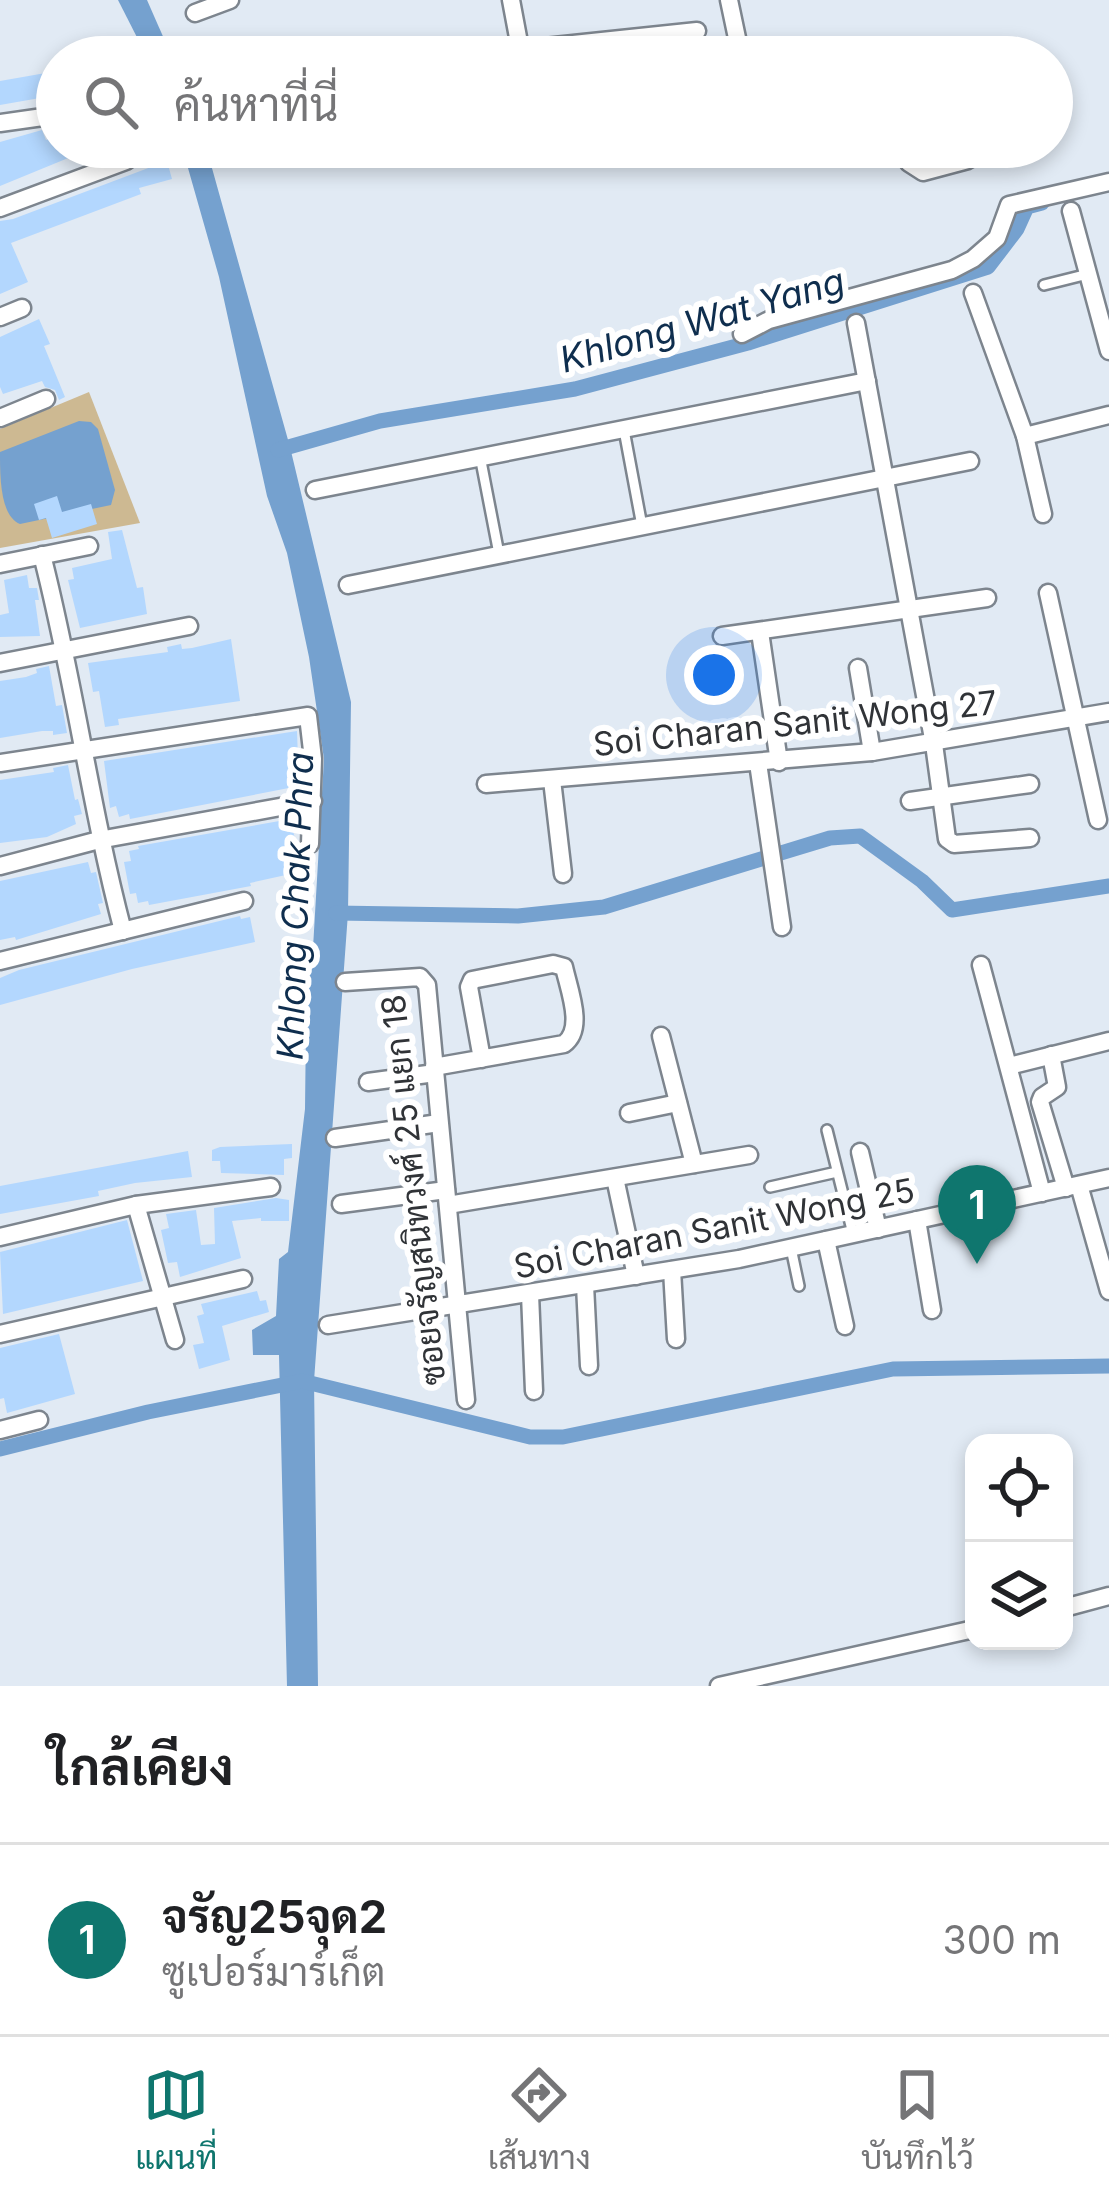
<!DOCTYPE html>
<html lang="th">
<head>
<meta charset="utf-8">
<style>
	body { margin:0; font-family:Inter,Sarabun,sans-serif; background:#f6f6f6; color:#202124 }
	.controls { position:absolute; right:36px; bottom:36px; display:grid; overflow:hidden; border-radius:24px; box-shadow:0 6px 18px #0003 }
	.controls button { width:108px; height:108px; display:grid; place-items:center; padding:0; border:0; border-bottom:3px solid #e0e0e0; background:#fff; color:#202124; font:60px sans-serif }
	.you { position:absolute; left:714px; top:675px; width:42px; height:42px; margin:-30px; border:9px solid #fff; border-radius:50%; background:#1a73e8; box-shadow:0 0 0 18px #1a73e833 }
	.badge { display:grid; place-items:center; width:78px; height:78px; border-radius:50%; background:#0f766e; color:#fff; font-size:39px; font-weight:700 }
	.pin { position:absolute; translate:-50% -99px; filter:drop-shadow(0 3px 6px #0008) }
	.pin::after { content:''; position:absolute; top:63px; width:42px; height:36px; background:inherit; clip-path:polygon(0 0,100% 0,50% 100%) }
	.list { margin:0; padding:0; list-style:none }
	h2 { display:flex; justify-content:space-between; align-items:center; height:156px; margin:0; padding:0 48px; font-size:51px }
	h2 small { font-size:39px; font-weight:400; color:#757577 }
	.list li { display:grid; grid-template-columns:78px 1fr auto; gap:36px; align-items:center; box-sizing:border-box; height:192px; padding:0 48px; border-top:3px solid #e0e0e0 }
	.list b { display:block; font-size:45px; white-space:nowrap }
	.list p { margin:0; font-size:39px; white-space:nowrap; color:#757577 }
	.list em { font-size:39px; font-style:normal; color:#757577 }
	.icon { flex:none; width:66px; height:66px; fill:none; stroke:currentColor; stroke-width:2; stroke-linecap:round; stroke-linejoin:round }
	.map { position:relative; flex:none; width:1109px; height:1686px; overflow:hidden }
	.search { position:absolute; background:#fff; box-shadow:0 6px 18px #0003; left:36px; right:36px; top:36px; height:132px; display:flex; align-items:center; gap:30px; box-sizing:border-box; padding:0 42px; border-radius:66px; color:#757577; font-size:45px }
	.sheet { height:348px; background:#fff }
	nav { display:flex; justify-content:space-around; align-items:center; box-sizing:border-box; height:168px; border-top:3px solid #e0e0e0; background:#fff; font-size:33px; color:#757577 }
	nav a { display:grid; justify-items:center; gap:6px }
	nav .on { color:#0f766e }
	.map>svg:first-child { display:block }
</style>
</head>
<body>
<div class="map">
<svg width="1109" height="1686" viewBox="0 0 1109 1686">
	<rect width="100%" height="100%" fill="#e1eaf4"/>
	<path fill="#cdb992" d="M89,392L140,523L0,548V429Z"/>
	<g fill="#75a1cf">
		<path d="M118,0H147L172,57H147Z"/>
		<path d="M182,147H205L210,161L290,447L351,702L348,913L314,1381L318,1686H287L279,1355H253L252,1330L276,1316L279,1259L288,1252L305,1109L306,1024L299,1001L309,982L313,948L324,759L309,657L287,553L267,496L219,277Z"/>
		<path d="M79,421L91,422L98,429L115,490L111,505L20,524C0,516 0,477 0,452Z"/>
	</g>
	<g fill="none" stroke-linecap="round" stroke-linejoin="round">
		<g stroke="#75a1cf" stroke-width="15">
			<path d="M278,450L380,421L575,389L748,343L988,267L1017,229L1027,207L1042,203"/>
			<path d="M336,913L518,916L604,907L830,838L860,836L922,881L952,910L1109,886"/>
			<path d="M0,1449L148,1412L302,1381L530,1437H563L893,1369L1109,1366"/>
		</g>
	</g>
	<g fill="#b3d7fe">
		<path d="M57,71V95L0,105V81Z"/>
		<path d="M42,130L46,140L57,135V147H95L0,186V142Z"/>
		<path d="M165,154L172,179L139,188L141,194L11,243L28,282L0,294V221L13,219L151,167L148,158Z"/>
		<path d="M39,319L50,344L44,346L65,397L59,400L55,390L45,387L42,381L3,394L0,387V337Z"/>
		<path d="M57,496L62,512L91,504L97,524L52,538L46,518L39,520L34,504Z"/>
		<path d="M122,530L137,588L143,587L147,614L80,628L68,580L74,579L72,568L112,559L108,532Z"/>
		<path d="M27,575L29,588H37L39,600H35L40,636L0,637V615L9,613L4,580Z"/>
		<path d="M231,639L240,701L118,719L119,725L105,727L99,691L93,692L88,663L168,652L167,647L181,644L182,649L192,648Z"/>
		<path d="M49,666L56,706L62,705L67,733L53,735V731H42L0,738V681L26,677L37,673L36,669Z"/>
		<path d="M297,731L299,786L130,819L129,814L119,817L116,806L110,808L104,761Z"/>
		<path d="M68,765L75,800L78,799L82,814L74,816L76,824L47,837L0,843V780L54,772L53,768Z"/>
		<path d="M285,820L287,832L293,831L304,871L250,883L251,886L149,905L148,901L138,903L136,893L130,894L124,862L131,861L129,851L139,849L138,846Z"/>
		<path d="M88,862L91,873L96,872L103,903L98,904L101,914L16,940L15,937L0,940V881Z"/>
		<path d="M240,916L241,919L250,917L255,942L132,969L0,1005V978L19,970Z"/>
		<path d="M292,1144V1158L284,1159V1175L221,1173L220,1161H212V1150L220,1147Z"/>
		<path d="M188,1151L192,1177L135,1183L98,1191L99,1196L0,1214V1186Z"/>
		<path d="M276,1198L289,1200V1221H261V1218L232,1221L241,1258L180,1277L177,1262L168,1263L161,1230L169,1228L166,1214L196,1210L201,1245L215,1244L214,1208Z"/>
		<path d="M127,1220L143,1281L3,1314L0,1252Z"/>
		<path d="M257,1291L260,1301L266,1300L269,1312L222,1326L230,1360L199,1369L193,1345L204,1343L197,1316L204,1314L201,1304Z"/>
		<path d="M59,1334L75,1394L7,1413L4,1398L0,1399V1348Z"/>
	</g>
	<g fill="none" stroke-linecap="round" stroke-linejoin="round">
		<g stroke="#7d858e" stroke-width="14">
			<g id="lane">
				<path d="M1044,285L1088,274"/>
				<path d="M624,430L642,526"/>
				<path d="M480,456L499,554"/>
				<path d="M827,1130L853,1234"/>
				<path d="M770,1187L837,1172"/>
				<path d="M791,1248L799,1286"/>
			</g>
		</g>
		<g stroke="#7d858e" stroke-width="21">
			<g id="street">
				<path d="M511,0L520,48"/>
				<path d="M729,0L741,57"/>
				<path d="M195,13L230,0"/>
				<path d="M449,57L697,31"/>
				<path d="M0,123L57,115"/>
				<path d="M900,147L909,163L923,172L968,160"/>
				<path d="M0,208L126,161L136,154L133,147"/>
				<path d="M1071,211L1109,351"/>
				<path d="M973,293L1025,436L1043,514"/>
				<path d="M0,317L22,308"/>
				<path d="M856,323L934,744L947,839L954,844L1030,838"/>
				<path d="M742,334L769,320L952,270L973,259L997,238L1009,205L1109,182"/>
				<path d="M0,418L46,399"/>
				<path d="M1025,436L1109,415"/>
				<path d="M315,490L867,381"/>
				<path d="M42,555C74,679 90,806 123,931"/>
				<path d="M0,564L89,546"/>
				<path d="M348,585L970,461"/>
				<path d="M1048,593L1098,820"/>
				<path d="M760,632L779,762"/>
				<path d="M722,636L987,598"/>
				<path d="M0,663L189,626"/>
				<path d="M858,668L872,752"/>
				<path d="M0,763L308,716L313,759L310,844"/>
				<path d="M758,763L782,927"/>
				<path d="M552,780L563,874"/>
				<path d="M486,784L872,752L1109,712"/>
				<path d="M910,801L1030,784"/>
				<path d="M0,866L99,840L313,801"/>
				<path d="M0,961L244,901"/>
				<path d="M981,965L1042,1193"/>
				<path d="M345,982L420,977L427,985L466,1400"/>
				<path d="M661,1036L694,1164"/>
				<path d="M1051,1055L1057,1087L1042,1097L1040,1102L1066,1188"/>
				<path d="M1013,1065L1109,1041"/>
				<path d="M434,1067L564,1044C585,1029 569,990 564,967L553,964L472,980L469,987L482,1059"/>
				<path d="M368,1082L435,1073"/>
				<path d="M629,1113L678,1103"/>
				<path d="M335,1138L439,1123"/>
				<path d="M860,1152L878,1229"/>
				<path d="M615,1178L636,1276"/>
				<path d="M1079,1185L1109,1291"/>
				<path d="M341,1204L446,1190"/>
				<path d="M136,1205L175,1340"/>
				<path d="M448,1205L749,1155"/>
				<path d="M917,1220L932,1310"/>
				<path d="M0,1237L136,1205L271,1187"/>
				<path d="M826,1240L845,1326"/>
				<path d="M672,1270L676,1339"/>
				<path d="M585,1285L589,1366"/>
				<path d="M530,1294L534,1391"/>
				<path d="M328,1325L739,1259L1109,1178"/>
				<path d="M0,1334L243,1279"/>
				<path d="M0,1430L39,1420"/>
				<path d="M1064,1608L1109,1596"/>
				<path d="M719,1686L974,1629"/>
			</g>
		</g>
		<use href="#lane" stroke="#fff" stroke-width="9"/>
		<use href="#street" stroke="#fff" stroke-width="16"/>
	</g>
	<g text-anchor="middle" stroke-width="12" stroke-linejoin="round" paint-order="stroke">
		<g font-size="33" fill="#303337" stroke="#fff">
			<text transform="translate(795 723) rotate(-6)" y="12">Soi Charan Sanit Wong 27</text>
			<text transform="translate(413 1190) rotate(-96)" y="12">ซอยจรัญสนิทวงศ์ 25 แยก 18</text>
			<text transform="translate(714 1228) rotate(-11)" y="12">Soi Charan Sanit Wong 25</text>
		</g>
		<g font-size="36" font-style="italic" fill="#0f2e4e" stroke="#fff">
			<text transform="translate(702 320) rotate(-16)" y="13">Khlong Wat Yang</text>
			<text transform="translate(295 906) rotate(-88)" y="13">Khlong Chak Phra</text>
		</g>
	</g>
</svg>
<div class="controls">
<button><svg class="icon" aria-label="locate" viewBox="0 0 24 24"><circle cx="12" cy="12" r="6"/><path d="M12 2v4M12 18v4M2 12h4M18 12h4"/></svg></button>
<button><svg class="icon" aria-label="layers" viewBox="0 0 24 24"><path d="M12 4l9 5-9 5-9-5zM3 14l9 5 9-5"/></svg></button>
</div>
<div class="you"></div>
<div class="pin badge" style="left:977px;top:1264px">1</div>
<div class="search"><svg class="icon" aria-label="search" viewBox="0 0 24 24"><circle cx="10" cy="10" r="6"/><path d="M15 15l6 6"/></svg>ค้นหาที่นี่</div>
</div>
<section class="sheet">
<h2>ใกล้เคียง<small></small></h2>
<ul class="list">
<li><span class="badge">1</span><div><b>จรัญ25จุด2</b><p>ซูเปอร์มาร์เก็ต</p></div><em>300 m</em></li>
</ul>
</section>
<nav>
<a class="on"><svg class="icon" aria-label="map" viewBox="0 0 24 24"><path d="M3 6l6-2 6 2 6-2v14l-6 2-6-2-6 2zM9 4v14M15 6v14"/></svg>แผนที่</a>
<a><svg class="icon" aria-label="directions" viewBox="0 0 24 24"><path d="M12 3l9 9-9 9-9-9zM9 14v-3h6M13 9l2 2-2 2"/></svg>เส้นทาง</a>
<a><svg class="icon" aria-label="saved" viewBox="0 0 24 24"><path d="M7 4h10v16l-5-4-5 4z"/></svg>บันทึกไว้</a>
</nav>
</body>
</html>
